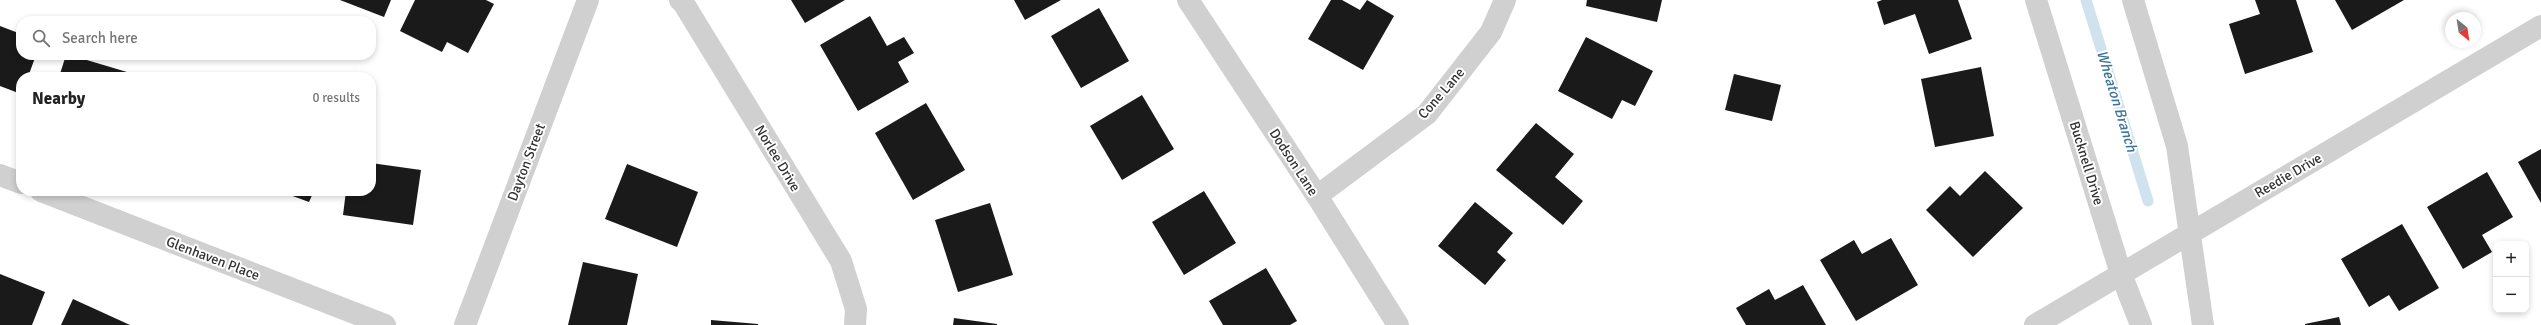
<!DOCTYPE html>
<html lang="en">
<head>
<meta charset="utf-8">
<style>
	body { margin:0; font-family:Signika,sans-serif; background:#f6f6f6; color:#222 }
	.controls { position:absolute; right:12px; bottom:12px; display:grid; overflow:hidden; border-radius:8px; box-shadow:0 2px 6px #0003 }
	.controls button { width:36px; height:36px; display:grid; place-items:center; padding:0; border:0; border-bottom:1px solid #e0e0e0; background:#fff; color:#222; font:20px sans-serif }
	.compass { position:absolute; left:2445px; top:12px; width:36px; height:36px; border-radius:50%; background:#fff; box-shadow:0 2px 6px #0003; rotate:150deg }
	.list { margin:0; padding:0; list-style:none }
	h2 { display:flex; justify-content:space-between; align-items:center; height:52px; margin:0; padding:0 16px; font-size:17px }
	h2 small { font-size:13px; font-weight:400; color:#767676 }
	.icon { flex:none; width:22px; height:22px; fill:none; stroke:currentColor; stroke-width:2; stroke-linecap:round; stroke-linejoin:round }
	.map { position:relative; flex:none; width:2541px; height:325px; overflow:hidden }
	.search { position:absolute; background:#fff; box-shadow:0 2px 6px #0003; left:16px; top:16px; width:360px; height:44px; display:flex; align-items:center; gap:10px; box-sizing:border-box; padding:0 14px; border-radius:16px; color:#767676; font-size:15px }
	.panel { position:absolute; background:#fff; box-shadow:0 2px 6px #0003; left:16px; top:72px; width:360px; height:124px; border-radius:16px }
	.map>svg:first-child { display:block }
</style>
</head>
<body>
<div class="map">
<svg width="2541" height="325" viewBox="0 0 2541 325">
	<rect width="100%" height="100%" fill="#fff"/>
	<g fill="none" stroke-linecap="round" stroke-linejoin="round">
		<path stroke="#cfe2ee" stroke-width="11" d="M2086,0L2148,201"/>
	</g>
	<g fill="#1a1a1a">
		<path d="M340,0H391L384,17Z"/>
		<path d="M415,0H486L494,4L468,53L447,42L442,52L400,31Z"/>
		<path d="M791,0H845L805,23Z"/>
		<path d="M1014,0H1061L1025,20Z"/>
		<path d="M1331,0H1342L1360,10L1367,0L1394,16L1363,70L1308,39Z"/>
		<path d="M1587,0H1662L1657,22L1586,6Z"/>
		<path d="M1882,0H1958L1972,39L1929,54L1915,14L1884,25L1877,2Z"/>
		<path d="M2255,0H2296L2313,52L2245,74L2229,24L2260,14Z"/>
		<path d="M2335,0H2404L2352,30Z"/>
		<path d="M1099,8L1129,61L1081,88L1051,36Z"/>
		<path d="M870,16L887,46L904,37L914,53L898,62L909,82L858,111L820,45Z"/>
		<path d="M0,26L21,34V55H36L28,77H21V94L0,86Z"/>
		<path d="M1586,37L1653,71L1635,106L1622,100L1612,119L1558,91Z"/>
		<path d="M66,55H70L137,75L59,77Z"/>
		<path d="M1981,67L1994,136L1935,147L1921,79Z"/>
		<path d="M1734,74L1781,85L1772,121L1725,110Z"/>
		<path d="M1142,95L1174,149L1122,180L1090,126Z"/>
		<path d="M926,103L965,170L913,200L875,133Z"/>
		<path d="M1536,123L1574,154L1555,177L1583,201L1563,225L1496,170Z"/>
		<path d="M2541,149V203L2518,162Z"/>
		<path d="M371,163L421,170L413,225L343,215L346,191H371Z"/>
		<path d="M627,164L698,192L677,247L605,219Z"/>
		<path d="M1985,171L2023,208L1973,257L1926,210L1950,186L1960,196Z"/>
		<path d="M2487,172L2513,217L2482,235L2492,252L2463,269L2427,207Z"/>
		<path d="M279,191H314L309,202Z"/>
		<path d="M1204,191L1236,243L1184,275L1152,222Z"/>
		<path d="M1475,202L1513,233L1497,252L1506,260L1485,285L1438,246Z"/>
		<path d="M990,203L1013,275L958,292L935,220Z"/>
		<path d="M2402,224L2439,288L2399,311L2389,295L2369,307L2341,259Z"/>
		<path d="M1891,238L1918,285L1856,321L1820,260L1854,240L1862,254Z"/>
		<path d="M583,262L638,274L627,325H568Z"/>
		<path d="M1266,268L1297,321L1290,325H1223L1209,301Z"/>
		<path d="M0,274L45,292L32,325H0Z"/>
		<path d="M1803,285L1826,325H1746L1736,308L1769,289L1775,300Z"/>
		<path d="M73,299L130,325H61Z"/>
		<path d="M2339,317L2341,325H2305V324Z"/>
		<path d="M954,318L997,324V325H953Z"/>
		<path d="M711,320L758,324V325H711Z"/>
	</g>
	<g fill="none" stroke-linecap="round" stroke-linejoin="round">
		<g stroke="#d0d0d0" stroke-width="22">
			<path d="M680,0L684,4L841,261L856,309L855,325"/>
			<path d="M1188,0L1317,196L1398,325"/>
			<path d="M2036,0L2121,274L2141,325"/>
			<path d="M2133,0L2177,146L2203,325"/>
			<path d="M0,175L21,183"/>
			<path d="M41,191L385,325"/>
			<path d="M1317,196L1427,114L1491,32L1505,0"/>
			<path d="M465,325L588,0"/>
			<path d="M2035,325L2541,26"/>
		</g>
	</g>
	<g text-anchor="middle" stroke-width="4" stroke-linejoin="round" paint-order="stroke">
		<g font-size="14" fill="#333" stroke="#fff">
			<text transform="translate(1441 93) rotate(-49)" y="5">Cone Lane</text>
			<text transform="translate(778 158) rotate(59)" y="5">Norlee Drive</text>
			<text transform="translate(526 162) rotate(-69)" y="5">Dayton Street</text>
			<text transform="translate(1294 162) rotate(57)" y="5">Dodson Lane</text>
			<text transform="translate(2087 163) rotate(73)" y="5">Bucknell Drive</text>
			<text transform="translate(2288 175) rotate(-30)" y="5">Reedie Drive</text>
			<text transform="translate(213 258) rotate(21)" y="5">Glenhaven Place</text>
		</g>
		<g font-size="15" font-style="italic" fill="#3f7597" stroke="#fff">
			<text transform="translate(2117 101) rotate(73)" y="5">Wheaton Branch</text>
		</g>
	</g>
</svg>
<div class="controls">
<button>+</button>
<button>−</button>
</div>
<svg class="compass" viewBox="-18 -18 36 36"><path d="M0-13l5 13h-10z" fill="#e53935"/><path d="M0 13l5-13h-10z" fill="#767676"/></svg>
<div class="search"><svg class="icon" aria-label="search" viewBox="0 0 24 24"><circle cx="10" cy="10" r="6"/><path d="M15 15l6 6"/></svg>Search here</div>
<section class="panel">
<h2>Nearby<small>0 results</small></h2>
<ul class="list">
</ul>
</section>
</div>
</body>
</html>
